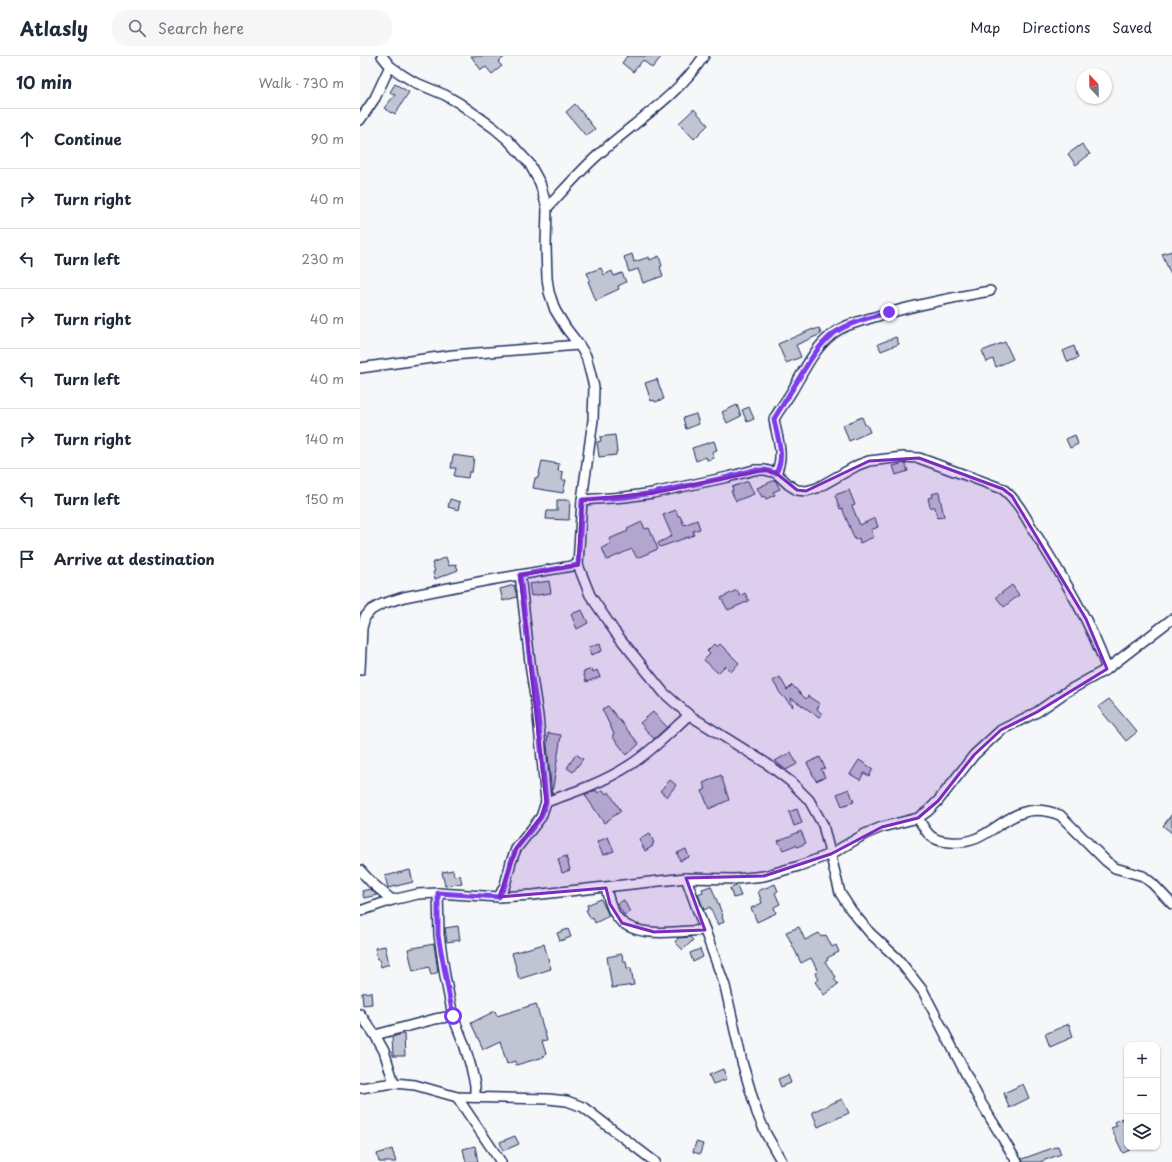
<!DOCTYPE html>
<html lang="en">
<head>
<meta charset="utf-8">
<style>
	body { margin:0; font-family:"Playpen Sans",sans-serif; background:#f6f6f7; color:#1f2937 }
	.controls { position:absolute; right:12px; bottom:12px; display:grid; overflow:hidden; border-radius:8px; box-shadow:0 1px 3px #0004 }
	.controls button { width:36px; height:36px; display:grid; place-items:center; padding:0; border:0; border-bottom:1px solid #e0e1e3; background:#fff; color:#1f2937; font:20px sans-serif }
	.compass { position:absolute; left:716px; top:12px; width:36px; height:36px; border-radius:50%; background:#fff; box-shadow:0 1px 3px #0004; rotate:338deg }
	.stop { position:absolute; width:12px; height:12px; margin:-9px; border:3px solid #7c3aed; border-radius:50%; background:#fff }
	.stop.end { background:#7c3aed; border-color:#fff; box-shadow:0 1px 4px #0008 }
	.list { margin:0; padding:0; list-style:none }
	h2 { display:flex; justify-content:space-between; align-items:center; height:52px; margin:0; padding:0 16px; font-size:17px }
	h2 small { font-size:13px; font-weight:400; color:#747a83 }
	.list li { display:grid; grid-template-columns:26px 1fr auto; gap:12px; align-items:center; box-sizing:border-box; height:60px; padding:0 16px; border-top:1px solid #e0e1e3 }
	.list b { display:block; font-size:15px; white-space:nowrap }
	.list em { font-size:13px; font-style:normal; color:#747a83 }
	.icon { flex:none; width:22px; height:22px; fill:none; stroke:currentColor; stroke-width:2; stroke-linecap:round; stroke-linejoin:round }
	.map { position:relative; flex:none; width:812px; height:1106px; overflow:hidden }
	header { display:flex; align-items:center; gap:24px; box-sizing:border-box; height:56px; padding:0 20px; background:#fff; border-bottom:1px solid #e0e1e3 }
	header strong { font-size:19px }
	nav { display:flex; gap:22px; margin-inline-start:auto; font-size:14px }
	.search { width:280px; height:36px; background:#f6f6f7; display:flex; align-items:center; gap:10px; box-sizing:border-box; padding:0 14px; border-radius:16px; color:#747a83; font-size:15px }
	main { display:flex }
	aside { flex:1; background:#fff }
	.map>svg:first-child { display:block }
</style>
</head>
<body>
<header>
<strong>Atlasly</strong>
<div class="search"><svg class="icon" aria-label="search" viewBox="0 0 24 24"><circle cx="10" cy="10" r="6"/><path d="M15 15l6 6"/></svg>Search here</div>
<nav><a>Map</a><a>Directions</a><a>Saved</a></nav>
</header>
<main>
<aside>
<h2>10 min<small>Walk · 730 m</small></h2>
<ul class="list">
<li><svg class="icon" aria-label="ahead" viewBox="0 0 24 24"><path d="M12 20V5M6 11l6-6 6 6"/></svg><div><b>Continue</b></div><em>90 m</em></li>
<li><svg class="icon" aria-label="right" viewBox="0 0 24 24"><path d="M7 20v-9h11M14 6l5 5-5 5"/></svg><div><b>Turn right</b></div><em>40 m</em></li>
<li><svg class="icon" aria-label="left" viewBox="0 0 24 24"><path d="M17 20v-9H6M10 6l-5 5 5 5"/></svg><div><b>Turn left</b></div><em>230 m</em></li>
<li><svg class="icon" aria-label="right" viewBox="0 0 24 24"><path d="M7 20v-9h11M14 6l5 5-5 5"/></svg><div><b>Turn right</b></div><em>40 m</em></li>
<li><svg class="icon" aria-label="left" viewBox="0 0 24 24"><path d="M17 20v-9H6M10 6l-5 5 5 5"/></svg><div><b>Turn left</b></div><em>40 m</em></li>
<li><svg class="icon" aria-label="right" viewBox="0 0 24 24"><path d="M7 20v-9h11M14 6l5 5-5 5"/></svg><div><b>Turn right</b></div><em>140 m</em></li>
<li><svg class="icon" aria-label="left" viewBox="0 0 24 24"><path d="M17 20v-9H6M10 6l-5 5 5 5"/></svg><div><b>Turn left</b></div><em>150 m</em></li>
<li><svg class="icon" aria-label="arrive" viewBox="0 0 24 24"><path d="M6 21V4h12l-3 4 3 4H6"/></svg><div><b>Arrive at destination</b></div></li>
</ul>
</aside>
<div class="map">
<svg width="812" height="1106" viewBox="0 0 812 1106">
	<rect width="100%" height="100%" fill="#f6f7f9"/>
	<filter id="ink" filterUnits="userSpaceOnUse"><feTurbulence type="fractalNoise" baseFrequency=".025" numOctaves="2"/><feDisplacementMap in="SourceGraphic" scale="8" xChannelSelector="R" yChannelSelector="G"/><feConvolveMatrix kernelMatrix="1 2 1 2 8 2 1 2 1" color-interpolation-filters="sRGB"/></filter>
	<g filter="url(#ink)">
		<g fill="#c0c4d3" stroke="#1b2f5e">
			<path d="M111,0H146L138,6L142,10L132,18L126,11L121,14Z"/>
			<path d="M267,0H302L292,12L283,4L273,16L262,7Z"/>
			<path d="M35,28L49,36L35,58L32,56L31,57L24,52L35,39L30,36Z"/>
			<path d="M215,48L235,73L226,80L206,56Z"/>
			<path d="M334,53L348,69L334,83L319,67Z"/>
			<path d="M722,88L730,98L716,109L708,98Z"/>
			<path d="M812,195V219H811L802,198Z"/>
			<path d="M272,198L274,206L289,201L290,204L299,200L302,210L300,211L303,220L283,227L278,213L269,216L264,201Z"/>
			<path d="M241,212L244,219L252,215L254,220L262,217L266,226L258,230L259,233L244,240V241L236,245L228,225L230,224L227,217Z"/>
			<path d="M459,272L461,278L436,289L441,301L426,307L418,288L453,273V274Z"/>
			<path d="M536,281L539,288L521,295L518,288Z"/>
			<path d="M645,286L653,303L636,311L633,303L627,306L622,295Z"/>
			<path d="M714,290L718,302L708,306L703,295Z"/>
			<path d="M297,323L304,343L295,346L294,344L291,345L285,327Z"/>
			<path d="M377,349L381,360L367,367L362,356Z"/>
			<path d="M389,351L394,363L387,366L382,354Z"/>
			<path d="M336,358L339,368L326,373L323,362Z"/>
			<path d="M502,361L505,369H507L510,376L489,385L483,369Z"/>
			<path d="M255,379L257,396H256V399L239,401L237,386L241,385L240,381Z"/>
			<path d="M715,379L718,388L710,392L706,383Z"/>
			<path d="M354,385L357,394L352,396L354,402L347,404L346,401L336,405L332,392Z"/>
			<path d="M93,399L114,402L112,416H109L108,422L94,420L96,412H91Z"/>
			<path d="M182,405L199,408L198,415L203,416L202,424H206L203,437L173,432L175,422H178Z"/>
			<path d="M545,407L548,415L536,419L533,410Z"/>
			<path d="M415,424L420,433L413,436L415,439L406,443L404,440L402,441L397,432Z"/>
			<path d="M388,425L394,438L376,445L371,435H373L372,431Z"/>
			<path d="M489,434L495,449L492,450L500,469L515,462L518,471L511,474L514,481L500,487L499,482L495,484L482,452L480,453L475,439Z"/>
			<path d="M579,436L584,461L577,462L575,451H570L568,442L573,441L572,438Z"/>
			<path d="M90,443L100,446L98,454L88,451Z"/>
			<path d="M197,444H210L209,464L186,463L187,455H197Z"/>
			<path d="M316,454L318,460H320L324,469L337,464L340,473L333,475L334,479L300,491L298,487L312,480L303,459Z"/>
			<path d="M282,466L285,473L289,472L298,493L277,502L272,493L247,504L242,492L251,487L249,483L268,475L267,473Z"/>
			<path d="M86,501L89,510L96,508L98,514L75,523L73,516L75,515L72,507Z"/>
			<path d="M189,525L191,537L171,540L169,528Z"/>
			<path d="M154,529L157,541L143,545L140,533Z"/>
			<path d="M652,529L659,539L644,551L636,541Z"/>
			<path d="M377,534L380,540L385,537L389,545L368,554L361,542Z"/>
			<path d="M222,554L228,567L217,573L211,558Z"/>
			<path d="M240,587L242,595L231,599L229,591Z"/>
			<path d="M354,588L357,591L360,588L379,607L371,616L365,610L358,617L344,604L350,598L347,595Z"/>
			<path d="M232,613L233,616L237,614L240,621L226,626L223,616Z"/>
			<path d="M420,621L427,634L432,629L446,643L448,640L460,648L457,653L462,658L459,661L431,642L433,651L420,637L413,625Z"/>
			<path d="M749,643L777,676L766,685L738,651Z"/>
			<path d="M248,650L279,688L267,699L252,680L254,678L242,653Z"/>
			<path d="M293,656L307,671L294,683L280,667Z"/>
			<path d="M188,677L201,679L192,738L187,688Z"/>
			<path d="M431,696L437,708L426,714L415,705Z"/>
			<path d="M216,698L223,703L213,716L207,712Z"/>
			<path d="M460,701L465,712L461,713L465,721L456,725L447,707Z"/>
			<path d="M499,704L513,713L509,720L504,717L500,724L490,718Z"/>
			<path d="M361,719L369,744L349,753L342,735L346,733L343,727Z"/>
			<path d="M310,724L316,729L307,741L300,735Z"/>
			<path d="M489,733L494,746L482,750L477,738Z"/>
			<path d="M236,734L238,737L243,734L246,738L249,736L261,755L244,767L225,739Z"/>
			<path d="M437,753L442,767L434,770L429,756Z"/>
			<path d="M812,758V777L803,770Z"/>
			<path d="M441,775L446,787L437,791L436,789L423,794L418,785Z"/>
			<path d="M290,778L294,787L292,788L293,790L285,795L279,783Z"/>
			<path d="M248,781L254,795L243,799L237,786Z"/>
			<path d="M326,793L329,801L320,805L317,797Z"/>
			<path d="M206,800L210,814L202,817L198,803Z"/>
			<path d="M50,814L53,826L28,832L25,820Z"/>
			<path d="M93,814L94,820L100,819L102,827L85,830L82,816Z"/>
			<path d="M415,828L418,835L415,837L420,848L414,851L416,857L397,866L391,852L402,847L398,835Z"/>
			<path d="M351,830L363,860L362,861L364,866L358,869L350,851L344,854L338,838L343,836L342,833Z"/>
			<path d="M377,830L381,840L373,842L370,832Z"/>
			<path d="M10,833L17,839L4,842L2,835Z"/>
			<path d="M241,843L249,860L235,867L233,862L231,863L226,854L228,853L227,849Z"/>
			<path d="M264,844L270,856L264,859L257,848Z"/>
			<path d="M98,870L100,884L87,886L85,872Z"/>
			<path d="M439,871L445,884L459,877L461,881L466,879L472,891L476,889L479,896L467,902L468,904L465,906L476,921L474,923L478,928L464,939L455,926L459,923L455,917L458,915L451,902L441,907L426,876Z"/>
			<path d="M208,873L211,881L200,885L197,877Z"/>
			<path d="M330,881L333,884L323,894L315,886L318,882Z"/>
			<path d="M74,888L78,916L71,919L69,911L53,915L48,893Z"/>
			<path d="M184,888L191,913L159,923L152,897Z"/>
			<path d="M25,890L29,908L21,911L19,903H17L15,892Z"/>
			<path d="M340,893L343,901L333,906L330,897Z"/>
			<path d="M262,898L263,905H266L267,912H271L274,929L252,932L247,901Z"/>
			<path d="M11,936L12,948L3,949L2,937Z"/>
			<path d="M176,948L187,984L182,985L186,998L183,1000L184,1001L156,1009L155,1005L147,1008L140,985L123,993L111,967L135,955L137,960Z"/>
			<path d="M709,968L713,981L690,991L685,978Z"/>
			<path d="M42,978H44L45,1000H33L32,981Z"/>
			<path d="M363,1013L367,1023L353,1028L349,1019Z"/>
			<path d="M428,1019L431,1027L421,1031L418,1023Z"/>
			<path d="M663,1028L669,1042L649,1052L644,1037Z"/>
			<path d="M482,1043L489,1057L458,1071L452,1056Z"/>
			<path d="M762,1062L767,1072V1091H769L770,1094L763,1097L751,1072L757,1070L755,1066Z"/>
			<path d="M155,1080L159,1088L143,1095L140,1086Z"/>
			<path d="M336,1086L343,1088L340,1098L333,1096Z"/>
			<path d="M115,1090L118,1106H106L103,1093Z"/>
			<path d="M698,1090L701,1098L680,1106H663L662,1103Z"/>
			<path d="M32,1093L36,1106H19L17,1098Z"/>
		</g>
		<g fill="none" stroke-linecap="round" stroke-linejoin="round">
			<g stroke="#1b2f5e" stroke-width="12">
				<g id="street">
					<path d="M22,0L30,10L41,18L54,26L85,39L99,47L134,72L148,84L169,107L180,127L187,152L186,190L187,222L189,236L195,254L206,272L219,289L226,300L234,331L233,364L222,444L218,509L230,539L255,576L304,637L329,659L406,707L431,726L449,744L463,769L480,837L491,854L510,877L538,903L563,935L620,1045L657,1106"/>
					<path d="M0,64L15,42L30,10"/>
					<path d="M187,152C204,134 220,115 238,99C275,65 315,43 344,0"/>
					<path d="M0,312L93,299L219,289"/>
					<path d="M416,417C425,398 417,383 414,363C419,354 426,345 432,335C442,318 454,293 470,280C481,270 497,266 511,262C550,250 590,242 630,235"/>
					<path d="M222,444L265,441L293,437L368,421L394,414H405L416,417L429,429L437,434L446,435L457,432L498,409L509,405L543,401L559,402L643,433C659,446 666,463 677,480C704,523 730,565 747,613"/>
					<path d="M0,614L2,572L5,561L11,554L22,548L44,541L124,525L218,509"/>
					<path d="M186,746C215,736 244,726 270,709C292,695 310,676 329,659"/>
					<path d="M558,762C567,778 571,785 590,786C623,789 634,767 661,757C674,752 687,754 700,759L746,805L755,812L783,820L793,828L812,848"/>
					<path d="M0,814L11,826L32,844"/>
					<path d="M326,822L365,930L382,1006L397,1057L406,1078L422,1106"/>
					<path d="M246,832C248,841 250,850 255,858C271,885 319,875 345,874"/>
					<path d="M78,837L79,879L85,920L93,960L104,988L111,1011L115,1029V1041"/>
					<path d="M139,841L145,829L151,806L156,793L181,761L186,746L178,660L171,615L160,519"/>
					<path d="M0,855L32,844L58,838L78,837L139,841L173,839L326,822L375,823L404,820L439,810L471,798L505,778L522,771L558,762L568,755L578,745L614,699L641,674L677,656L706,636L747,613L812,563"/>
					<path d="M0,958L15,979L24,995L34,1027"/>
					<path d="M15,979L75,963L93,960"/>
					<path d="M0,1032L34,1027L55,1029L97,1041L188,1043L207,1045L223,1051L295,1106"/>
					<path d="M97,1041L141,1106"/>
				</g>
			</g>
			<use href="#street" stroke="#fff" stroke-width="9"/>
		</g>
	</g>
	<g fill="none" stroke-linecap="round" stroke-linejoin="round" filter="url(#ink)">
		<path stroke="#7c3aed" stroke-width="5" d="M93,960L78,879V837L139,841L145,829L151,806L156,793L181,761L186,746L178,660L171,615L160,519L218,509L222,444L265,441L293,437L368,421L394,414H405L416,417C426,398 417,383 414,363C419,354 425,346 430,337C443,317 458,285 479,274C494,265 512,261 529,256"/>
	</g>
	<path fill="#7b2cbf" fill-opacity="0.2" stroke="#7b2cbf" stroke-width="3" stroke-linejoin="round" d="M559,402L643,433L652,440L726,563L747,613L677,656L641,674L614,699L578,745L558,762L522,771L471,798L404,820L326,822L345,874L294,876L262,867L250,848L246,832L139,841L156,793L181,761L186,746L160,519L218,509L222,444L293,437L405,414L416,417L437,434L446,435L509,405Z"/>
</svg>
<div class="controls">
<button>+</button>
<button>−</button>
<button><svg class="icon" aria-label="layers" viewBox="0 0 24 24"><path d="M12 4l9 5-9 5-9-5zM3 14l9 5 9-5"/></svg></button>
</div>
<svg class="compass" viewBox="-18 -18 36 36"><path d="M0-13l5 13h-10z" fill="#e53935"/><path d="M0 13l5-13h-10z" fill="#747a83"/></svg>
<div class="stop" style="left:93px;top:960px"></div>
<div class="stop end" style="left:529px;top:256px"></div>
</div>
</main>
</body>
</html>
